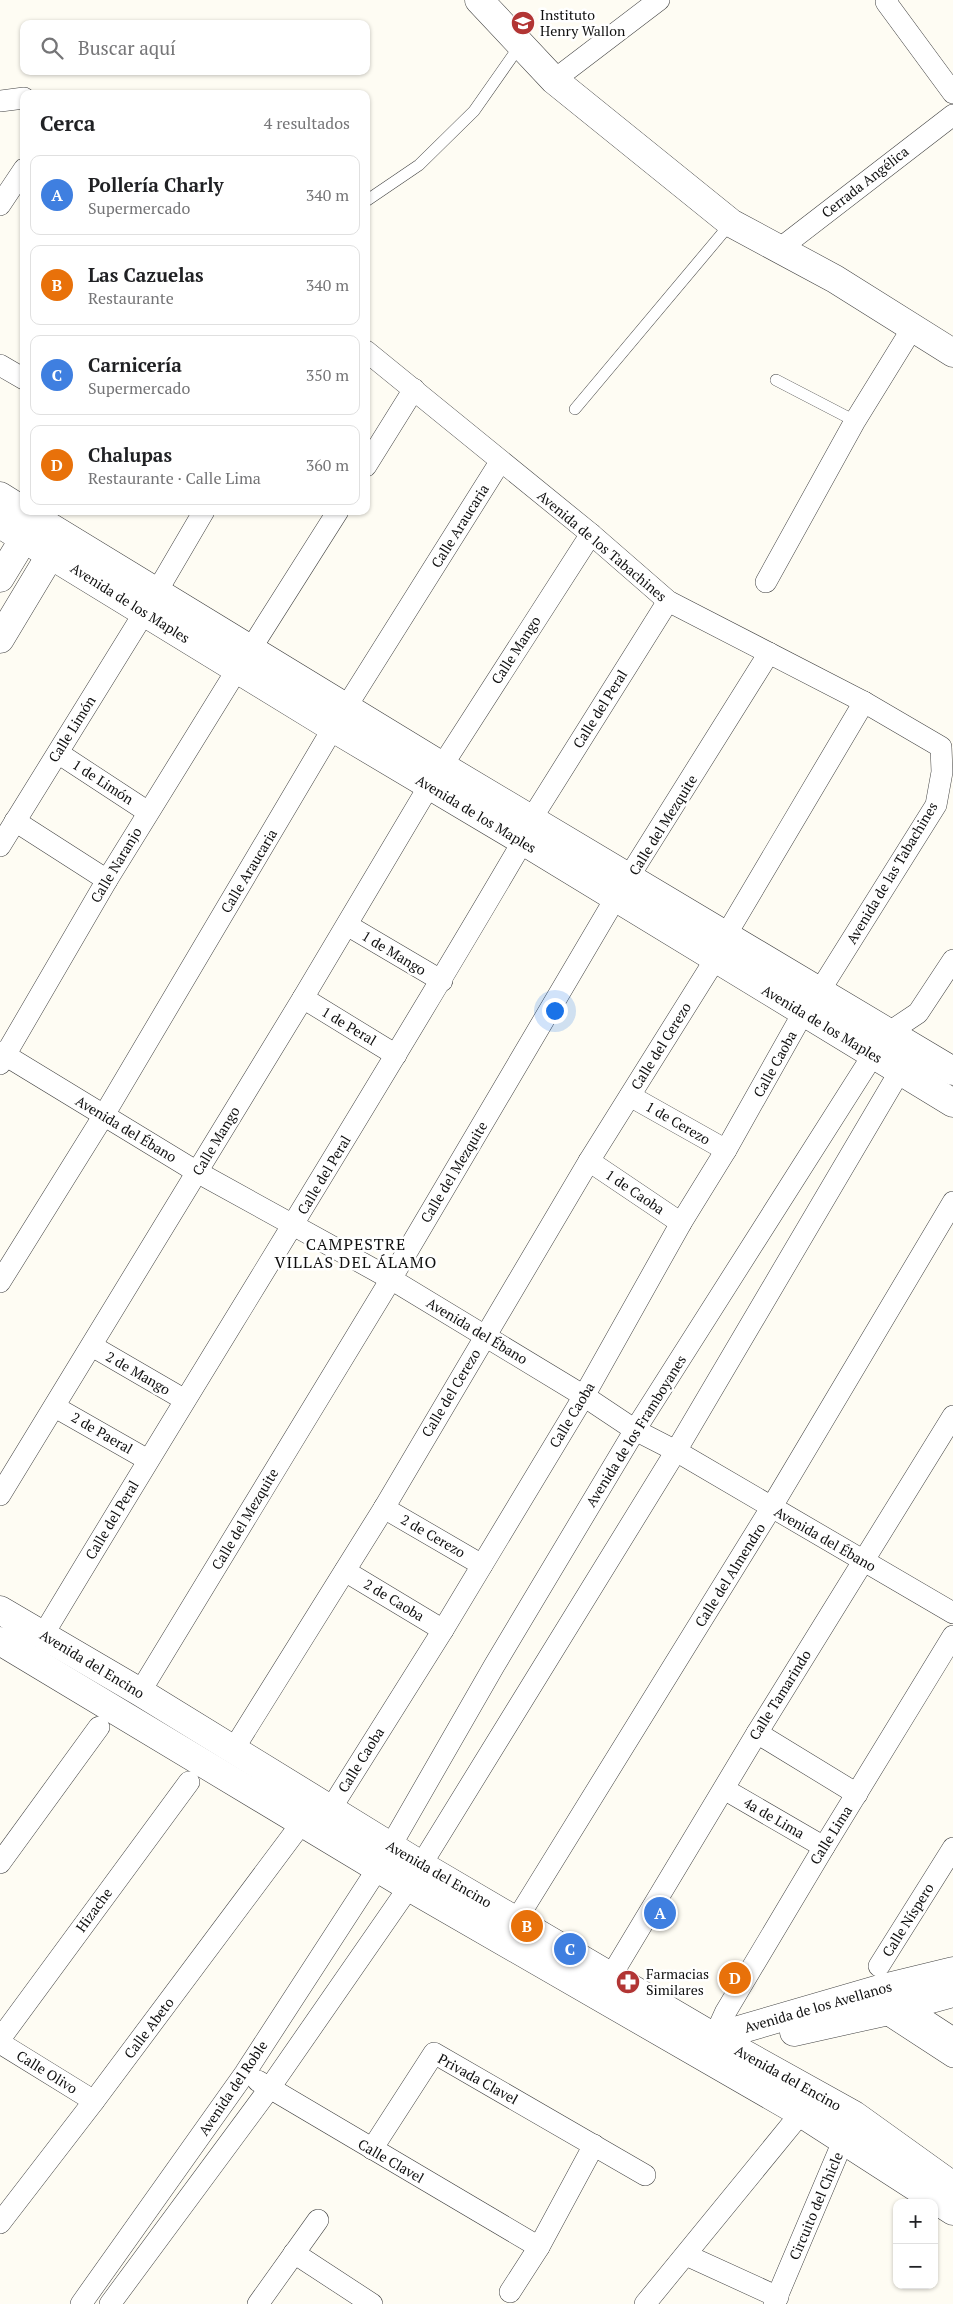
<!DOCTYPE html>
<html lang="es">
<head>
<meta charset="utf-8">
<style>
	body { margin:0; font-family:"PT Serif",serif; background:#f2f2f2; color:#202124 }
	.controls { position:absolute; right:15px; bottom:15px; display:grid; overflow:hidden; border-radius:10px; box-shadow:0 1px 4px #0004 }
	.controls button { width:45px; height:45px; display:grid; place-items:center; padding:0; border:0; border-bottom:1px solid #e0e0e0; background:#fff; color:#202124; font:25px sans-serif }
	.you { position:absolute; left:554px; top:1010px; width:18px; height:18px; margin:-12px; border:4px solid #fff; border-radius:50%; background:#1a73e8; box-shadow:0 0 0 8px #1a73e833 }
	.badge { display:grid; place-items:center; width:32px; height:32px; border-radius:50%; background:#7c3aed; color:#fff; font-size:16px; font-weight:700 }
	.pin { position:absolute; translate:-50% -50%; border:2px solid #fff; box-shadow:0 1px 5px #0006 }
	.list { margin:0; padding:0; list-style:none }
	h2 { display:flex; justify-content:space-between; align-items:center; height:65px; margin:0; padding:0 20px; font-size:21px }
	h2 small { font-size:16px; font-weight:400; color:#757577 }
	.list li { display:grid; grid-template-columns:32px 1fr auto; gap:15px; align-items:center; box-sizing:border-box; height:80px; margin:0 10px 10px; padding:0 10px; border:1px solid #e0e0e0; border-radius:10px }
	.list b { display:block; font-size:19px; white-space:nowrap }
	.list p { margin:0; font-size:16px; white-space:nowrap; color:#757577 }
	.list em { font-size:16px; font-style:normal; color:#757577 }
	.icon { flex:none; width:28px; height:28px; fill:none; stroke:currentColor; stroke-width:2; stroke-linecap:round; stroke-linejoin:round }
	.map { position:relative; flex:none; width:953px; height:2304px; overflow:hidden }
	.search { position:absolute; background:#fff; box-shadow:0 1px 4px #0004; left:20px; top:20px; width:350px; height:55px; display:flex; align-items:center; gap:12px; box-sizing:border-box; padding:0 18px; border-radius:10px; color:#757577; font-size:19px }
	.panel { position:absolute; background:#fff; box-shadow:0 1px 4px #0004; left:20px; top:90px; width:350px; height:425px; border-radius:10px }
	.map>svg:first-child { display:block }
</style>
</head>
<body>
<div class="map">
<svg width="953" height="2304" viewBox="0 0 953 2304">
	<rect width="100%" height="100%" fill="#fefcf3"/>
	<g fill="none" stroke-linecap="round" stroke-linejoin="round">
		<g stroke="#424242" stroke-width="12">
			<g id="service">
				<path d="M366,201L419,165L474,111L521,44"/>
				<path d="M776,380L855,421"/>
				<path d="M575,409L731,223"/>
			</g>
		</g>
		<g stroke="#424242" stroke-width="22">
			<g id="minor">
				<path d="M888,0L886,2L953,93"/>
				<path d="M554,80L659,0"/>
				<path d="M0,101L24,98"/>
				<path d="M0,205L24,169"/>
				<path d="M778,250L953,115"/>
				<path d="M366,351L591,534L668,601L864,702L941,747L942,772L936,805L819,992"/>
				<path d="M0,365L24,379"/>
				<path d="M366,466L414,389"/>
				<path d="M766,582L855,421L913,327"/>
				<path d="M156,593L204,511"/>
				<path d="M250,650L338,511"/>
				<path d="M58,753L148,812"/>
				<path d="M442,766L591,534"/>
				<path d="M532,818L668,601"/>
				<path d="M15,821L107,880"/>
				<path d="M0,846L144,613"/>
				<path d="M347,925L442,981"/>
				<path d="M726,935L864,702"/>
				<path d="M303,998L396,1055"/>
				<path d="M0,1052L197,1172L391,1279L584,1396L635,1430L676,1451L953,1613"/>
				<path d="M0,1064L107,880L238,668"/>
				<path d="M630,1096L726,1150"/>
				<path d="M589,1161L681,1223"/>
				<path d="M0,1282L104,1115L333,728L500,462"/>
				<path d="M92,1346L185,1400"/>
				<path d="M55,1407L148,1460"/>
				<path d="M0,1495L303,998L429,786"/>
				<path d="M384,1508L482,1565"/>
				<path d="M345,1571L443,1630"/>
				<path d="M43,1635C202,1370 367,1108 523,841"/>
				<path d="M140,1692L391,1279L615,899L769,653"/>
				<path d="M757,1733L857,1794"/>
				<path d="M233,1750L384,1508L589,1161L716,958"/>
				<path d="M724,1789L824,1847"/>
				<path d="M330,1810L443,1630L584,1396L681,1223L726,1150L803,1013"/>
				<path d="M0,1863L99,1727"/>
				<path d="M517,1919L771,1508L953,1202"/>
				<path d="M879,1966L953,1848"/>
				<path d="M611,1976L757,1733L953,1416"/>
				<path d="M904,2006L953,2038"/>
				<path d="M884,2012L953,2057"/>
				<path d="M714,2037L725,2013L824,1847L953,1636"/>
				<path d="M0,2039L189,1782"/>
				<path d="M0,2043L94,2101"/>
				<path d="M258,2081L539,2247"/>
				<path d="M372,2149L434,2053L645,2175"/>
				<path d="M0,2223L94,2101L295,1832"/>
				<path d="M294,2253L372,2304"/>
				<path d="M686,2255L778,2297"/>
				<path d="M510,2292L539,2247L594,2145"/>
				<path d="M81,2304L245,2073L378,1868L494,1666L635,1430L873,1055L888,1033L918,1013L953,960"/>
				<path d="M110,2304L269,2089L409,1887L421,1865L676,1451L907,1059"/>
				<path d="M258,2304L318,2220"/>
				<path d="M645,2304L801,2113"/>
				<path d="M774,2304L849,2127"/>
			</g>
		</g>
		<g stroke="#424242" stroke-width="29">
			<g id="tertiary">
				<path d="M479,0L554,80L731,223L835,279L953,353"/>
				<path d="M0,496L24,511"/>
				<path d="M24,511L442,766L953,1071"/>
				<path d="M0,524L333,728L523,841L953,1103"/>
				<path d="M0,578L34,522"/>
				<path d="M0,639L60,539"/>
				<path d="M0,1610L140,1692L421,1865L714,2037L854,2115L953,2186"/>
				<path d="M0,1641L409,1887L801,2113L953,2211"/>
				<path d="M794,2032L884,2012L953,1993"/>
				<path d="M704,2040L883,1988L953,1971"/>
			</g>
		</g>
		<use href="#service" stroke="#fff" stroke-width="11"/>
		<use href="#minor" stroke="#fff" stroke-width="21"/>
		<use href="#tertiary" stroke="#fff" stroke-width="28"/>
	</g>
	<defs>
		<g id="university-disc" transform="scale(1.25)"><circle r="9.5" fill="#b23534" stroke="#fff"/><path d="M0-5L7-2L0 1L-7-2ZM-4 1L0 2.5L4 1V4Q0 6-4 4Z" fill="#fff"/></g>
		<g id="pharmacy-disc" transform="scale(1.25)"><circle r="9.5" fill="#b23534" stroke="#fff"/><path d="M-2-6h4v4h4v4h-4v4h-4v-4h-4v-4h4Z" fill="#fff"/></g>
	</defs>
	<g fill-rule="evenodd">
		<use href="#university-disc" x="523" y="23"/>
		<use href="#pharmacy-disc" x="628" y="1982"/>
	</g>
	<g text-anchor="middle" stroke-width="5" stroke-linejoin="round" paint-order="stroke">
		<g font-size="14" fill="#0f0f0f" stroke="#fff" text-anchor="start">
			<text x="540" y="20">Instituto<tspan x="540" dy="16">Henry Wallon</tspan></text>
			<text x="646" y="1979">Farmacias<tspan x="646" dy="16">Similares</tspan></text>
		</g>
		<g font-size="14" fill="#0f0f0f" stroke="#fff">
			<text transform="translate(865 182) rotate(-38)" y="5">Cerrada Angélica</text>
			<text transform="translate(460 526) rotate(-58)" y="5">Calle Araucaria</text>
			<text transform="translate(602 546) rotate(40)" y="5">Avenida de los Tabachines</text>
			<text transform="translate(130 603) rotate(32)" y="5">Avenida de los Maples</text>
			<text transform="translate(516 650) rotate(-57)" y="5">Calle Mango</text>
			<text transform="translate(600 709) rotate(-58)" y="5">Calle del Peral</text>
			<text transform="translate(72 729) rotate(-58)" y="5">Calle Limón</text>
			<text transform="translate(103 782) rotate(33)" y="5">1 de Limón</text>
			<text transform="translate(476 814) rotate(31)" y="5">Avenida de los Maples</text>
			<text transform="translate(663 825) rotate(-58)" y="5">Calle del Mezquite</text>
			<text transform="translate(116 865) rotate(-59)" y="5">Calle Naranjo</text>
			<text transform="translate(249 871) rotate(-59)" y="5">Calle Araucaria</text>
			<text transform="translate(892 873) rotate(-59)" y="5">Avenida de las Tabachines</text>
			<text transform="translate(394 953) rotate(31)" y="5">1 de Mango</text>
			<text transform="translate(822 1024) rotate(31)" y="5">Avenida de los Maples</text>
			<text transform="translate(349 1026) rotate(31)" y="5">1 de Peral</text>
			<text transform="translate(661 1046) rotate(-58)" y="5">Calle del Cerezo</text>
			<text transform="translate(775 1064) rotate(-61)" y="5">Calle Caoba</text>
			<text transform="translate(678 1123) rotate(30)" y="5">1 de Cerezo</text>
			<text transform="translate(126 1129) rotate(31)" y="5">Avenida del Ébano</text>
			<text transform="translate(216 1141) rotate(-59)" y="5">Calle Mango</text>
			<text transform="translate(454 1172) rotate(-59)" y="5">Calle del Mezquite</text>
			<text transform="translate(324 1175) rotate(-59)" y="5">Calle del Peral</text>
			<text transform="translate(635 1192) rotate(34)" y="5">1 de Caoba</text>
			<text transform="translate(477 1331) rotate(31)" y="5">Avenida del Ébano</text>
			<text transform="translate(138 1373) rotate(30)" y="5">2 de Mango</text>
			<text transform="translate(451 1393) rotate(-59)" y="5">Calle del Cerezo</text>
			<text transform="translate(572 1415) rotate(-59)" y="5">Calle Caoba</text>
			<text transform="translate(636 1431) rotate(-58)" y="5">Avenida de los Framboyanes</text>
			<text transform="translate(102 1433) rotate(30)" y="5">2 de Paeral</text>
			<text transform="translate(245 1519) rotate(-59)" y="5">Calle del Mezquite</text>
			<text transform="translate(112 1520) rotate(-59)" y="5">Calle del Peral</text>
			<text transform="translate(433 1536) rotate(30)" y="5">2 de Cerezo</text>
			<text transform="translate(825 1539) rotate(30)" y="5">Avenida del Ébano</text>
			<text transform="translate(730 1575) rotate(-58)" y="5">Calle del Almendro</text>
			<text transform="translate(394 1600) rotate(31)" y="5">2 de Caoba</text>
			<text transform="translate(92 1664) rotate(31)" y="5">Avenida del Encino</text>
			<text transform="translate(780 1695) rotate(-58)" y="5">Calle Tamarindo</text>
			<text transform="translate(361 1760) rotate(-58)" y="5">Calle Caoba</text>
			<text transform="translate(774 1818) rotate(30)" y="5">4a de Lima</text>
			<text transform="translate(831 1835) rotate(-58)" y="5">Calle Lima</text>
			<text transform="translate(439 1874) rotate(30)" y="5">Avenida del Encino</text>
			<text transform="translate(94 1910) rotate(-54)" y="5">Hizache</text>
			<text transform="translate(908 1920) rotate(-58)" y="5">Calle Níspero</text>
			<text transform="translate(818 2007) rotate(-16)" y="5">Avenida de los Avellanos</text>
			<text transform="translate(149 2028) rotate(-53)" y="5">Calle Abeto</text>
			<text transform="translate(47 2072) rotate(32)" y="5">Calle Olivo</text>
			<text transform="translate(788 2078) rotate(29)" y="5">Avenida del Encino</text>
			<text transform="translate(478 2079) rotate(29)" y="5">Privada Clavel</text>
			<text transform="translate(233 2088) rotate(-56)" y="5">Avenida del Roble</text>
			<text transform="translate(391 2161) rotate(30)" y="5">Calle Clavel</text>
			<text transform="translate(816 2206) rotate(-67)" y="5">Circuito del Chicle</text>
		</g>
		<g font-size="16" letter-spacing="1" fill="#0f0f0f" stroke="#fff">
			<text x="356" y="1250">CAMPESTRE<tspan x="356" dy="18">VILLAS DEL ÁLAMO</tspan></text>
		</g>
	</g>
</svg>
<div class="controls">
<button>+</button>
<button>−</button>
</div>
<div class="you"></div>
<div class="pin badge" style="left:660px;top:1913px;background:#3f7fe0">A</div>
<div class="pin badge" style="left:527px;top:1926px;background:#e8710a">B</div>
<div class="pin badge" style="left:570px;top:1949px;background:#3f7fe0">C</div>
<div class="pin badge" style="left:735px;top:1978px;background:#e8710a">D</div>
<div class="search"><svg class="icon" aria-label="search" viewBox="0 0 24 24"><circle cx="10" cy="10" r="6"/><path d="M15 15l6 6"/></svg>Buscar aquí</div>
<section class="panel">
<h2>Cerca<small>4 resultados</small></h2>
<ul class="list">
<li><span class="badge" style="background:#3f7fe0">A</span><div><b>Pollería Charly</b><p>Supermercado</p></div><em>340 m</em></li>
<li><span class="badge" style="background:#e8710a">B</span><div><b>Las Cazuelas</b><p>Restaurante</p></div><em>340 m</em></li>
<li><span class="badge" style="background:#3f7fe0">C</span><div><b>Carnicería</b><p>Supermercado</p></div><em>350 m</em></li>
<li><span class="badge" style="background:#e8710a">D</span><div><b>Chalupas</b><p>Restaurante · Calle Lima</p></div><em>360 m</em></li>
</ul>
</section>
</div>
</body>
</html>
